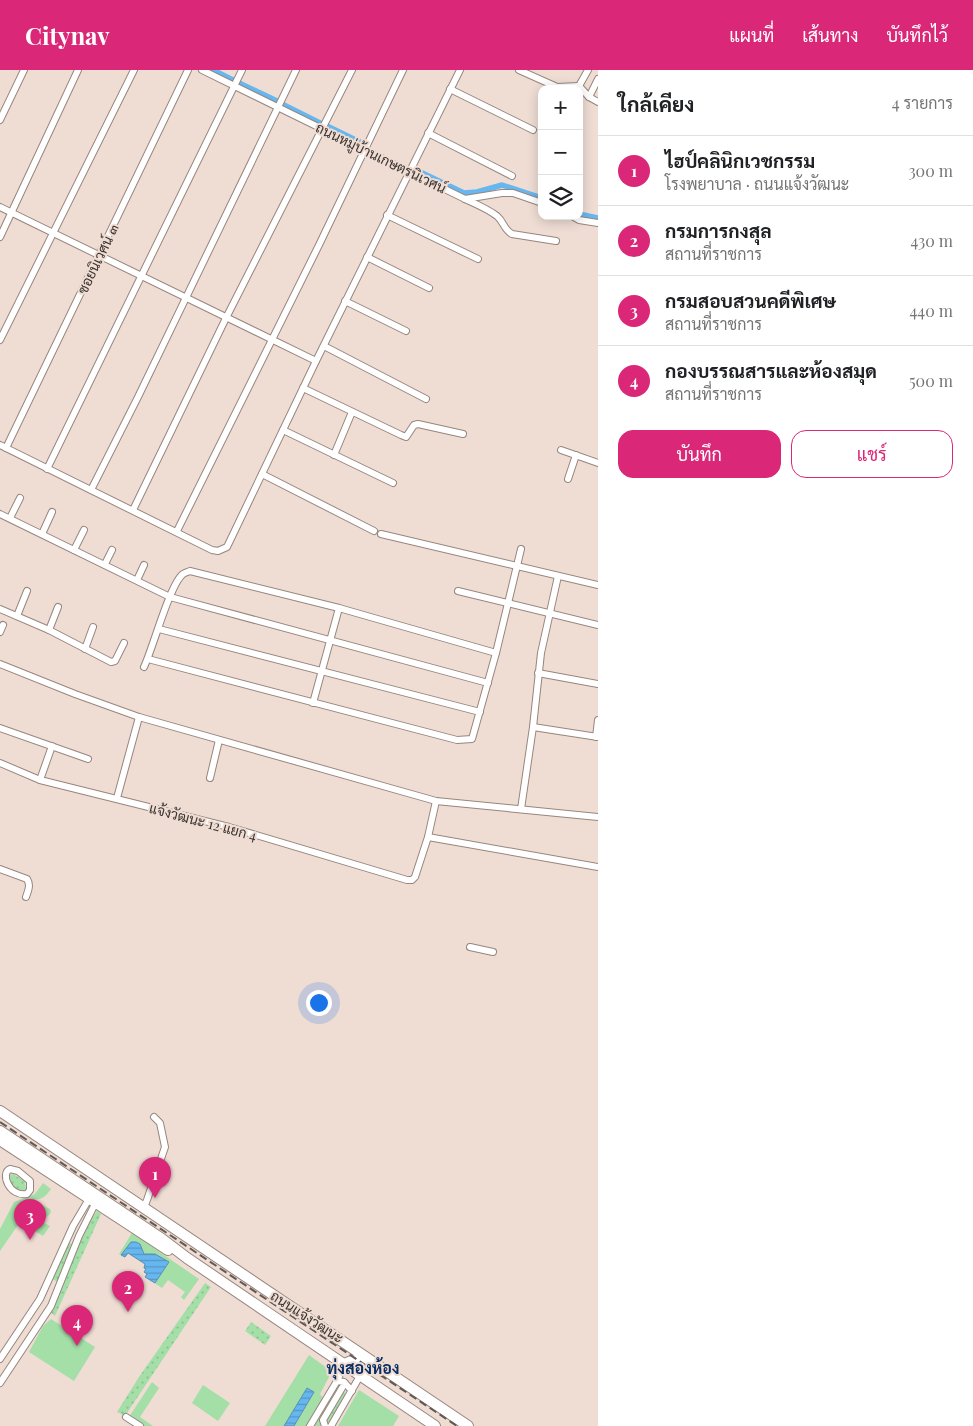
<!DOCTYPE html>
<html lang="th">
<head>
<meta charset="utf-8">
<style>
	body { margin:0; font-family:"Playfair Display",Sarabun,serif; background:#f6f6f6; color:#202124 }
	.controls { position:absolute; right:15px; top:15px; display:grid; overflow:hidden; border-radius:10px; box-shadow:0 2px 12px #0003 }
	.controls button { width:45px; height:45px; display:grid; place-items:center; padding:0; border:0; border-bottom:1px solid #e0e0e0; background:#fff; color:#202124; font:25px sans-serif }
	.you { position:absolute; left:318px; top:932px; width:18px; height:18px; margin:-12px; border:4px solid #fff; border-radius:50%; background:#1a73e8; box-shadow:0 0 0 8px #1a73e833 }
	.badge { display:grid; place-items:center; width:32px; height:32px; border-radius:50%; background:#db2777; color:#fff; font-size:16px; font-weight:700 }
	.pin { position:absolute; translate:-50% -41px; filter:drop-shadow(0 1px 2px #0008) }
	.pin::after { content:''; position:absolute; top:26px; width:18px; height:15px; background:inherit; clip-path:polygon(0 0,100% 0,50% 100%) }
	.list { margin:0; padding:0; list-style:none }
	h2 { display:flex; justify-content:space-between; align-items:center; height:65px; margin:0; padding:0 20px; font-size:21px }
	h2 small { font-size:16px; font-weight:400; color:#757577 }
	.list li { display:grid; grid-template-columns:32px 1fr auto; gap:15px; align-items:center; box-sizing:border-box; height:70px; padding:0 20px; border-top:1px solid #e0e0e0 }
	.list b { display:block; font-size:19px; white-space:nowrap }
	.list p { margin:0; font-size:16px; white-space:nowrap; color:#757577 }
	.list em { font-size:16px; font-style:normal; color:#757577 }
	.actions { display:flex; gap:10px; padding:15px 20px }
	.actions a { flex:1; padding:11px 0; border:1px solid #db2777; border-radius:15px; text-align:center; font-size:18px; color:#db2777 }
	.actions .main { background:#db2777; color:#fff }
	.icon { flex:none; width:28px; height:28px; fill:none; stroke:currentColor; stroke-width:2; stroke-linecap:round; stroke-linejoin:round }
	.map { position:relative; flex:none; width:598px; height:1356px; overflow:hidden }
	header { display:flex; align-items:center; gap:30px; box-sizing:border-box; height:70px; padding:0 25px; background:#db2777; color:#fff }
	header strong { font-size:24px }
	nav { display:flex; gap:28px; margin-inline-start:auto; font-size:18px }
	main { display:flex }
	aside { flex:1; background:#fff }
	.map>svg:first-child { display:block }
</style>
</head>
<body>
<header>
<strong>Citynav</strong>
<nav><a>แผนที่</a><a>เส้นทาง</a><a>บันทึกไว้</a></nav>
</header>
<main>
<div class="map">
<svg width="598" height="1356" viewBox="0 0 598 1356">
	<defs>
		<pattern id="grass-dots" width="8" height="8" patternUnits="userSpaceOnUse" patternTransform="scale(1.25)"><rect width="8" height="8" fill="#a3dfa7"/><path d="M2 2h.1M6 6h.1" fill="none" stroke="#8dc090" stroke-width="1.8" stroke-linecap="round"/></pattern>
		<pattern id="water-rules" width="6" height="5" patternUnits="userSpaceOnUse" patternTransform="scale(1.25)"><rect width="6" height="5" fill="#66b7f0"/><path d="M0 2.5h6" fill="none" stroke="#5596c3"/></pattern>
	</defs>
	<rect width="100%" height="100%" fill="#efddd4"/>
	<g fill="url(#grass-dots)">
		<path d="M13,1104L25,1111L26,1120L18,1121L10,1116L7,1106Z"/>
		<path d="M97,1141L101,1144L55,1246L50,1242L87,1156Z"/>
		<path d="M68,1172L73,1175L59,1212H57L53,1209Z"/>
		<path d="M205,1213L211,1217L125,1346L117,1342L139,1307Z"/>
		<path d="M251,1252L271,1266L265,1275L245,1261Z"/>
		<path d="M337,1318L347,1324L327,1356H314Z"/>
	</g>
	<g fill="#a3dfa7">
		<path d="M43,1113L51,1119C50,1120 46,1126 45,1126C37,1133 29,1124 29,1141L35,1148L50,1156L43,1166L20,1152L0,1181V1159L14,1132L35,1124Z"/>
		<path d="M36,1132L50,1139L51,1142L49,1145L44,1149L34,1143L33,1137Z"/>
		<path d="M132,1163L199,1209L184,1230L181,1227L185,1222L168,1210L162,1218L145,1207L147,1204L144,1202L146,1199L144,1198L145,1194L128,1183L125,1187L119,1184Z"/>
		<path d="M51,1249L95,1277L74,1311L29,1282L43,1256Z"/>
		<path d="M309,1285L327,1298L329,1307L320,1324L323,1328L306,1356H265Z"/>
		<path d="M152,1312L159,1318L140,1347L153,1356H136L127,1350Z"/>
		<path d="M203,1315L230,1333L218,1351L192,1333Z"/>
		<path d="M359,1320L399,1346L393,1356H338Z"/>
	</g>
	<g fill="url(#water-rules)" stroke="#5990b6">
		<path d="M131,1172H136L140,1174L144,1184H155L169,1192L155,1213L145,1207L147,1204L144,1202L146,1199L144,1198L145,1194L128,1183L125,1187L121,1185Z"/>
		<path d="M307,1318L314,1322L294,1356H284Z"/>
	</g>
	<g fill="none" stroke-linecap="round" stroke-linejoin="round">
		<g stroke="#66b7f0" stroke-width="5.5">
			<path d="M213,0L235,11"/>
			<path d="M239,13L277,31"/>
			<path d="M282,34L320,53"/>
			<path d="M327,56L364,74"/>
			<path d="M416,100L464,123L477,122L502,115L542,128"/>
			<path d="M579,144L598,148"/>
		</g>
		<g stroke="#97867e" stroke-width="8">
			<g id="street">
				<path d="M202,0L465,129C476,134 488,139 497,146C504,152 504,160 512,164L556,171"/>
				<path d="M519,0L557,17L579,16"/>
				<path d="M579,16L589,27L598,32"/>
				<path d="M579,16L588,0"/>
				<path d="M450,19L533,60"/>
				<path d="M589,27L598,9"/>
				<path d="M0,50L24,0"/>
				<path d="M428,63L512,106"/>
				<path d="M465,129L502,123H513L542,133"/>
				<path d="M0,137L316,291"/>
				<path d="M387,145L478,189"/>
				<path d="M572,146L579,150L598,153"/>
				<path d="M0,167L78,0"/>
				<path d="M367,187L429,218"/>
				<path d="M345,231L406,261"/>
				<path d="M0,270L134,0"/>
				<path d="M324,276L426,329"/>
				<path d="M303,318L401,365L406,367L414,355L418,354L463,364"/>
				<path d="M283,360L393,413"/>
				<path d="M0,375L212,480L218,481L227,477L316,291L460,0"/>
				<path d="M6,378L188,0"/>
				<path d="M561,380L598,393"/>
				<path d="M334,385L352,342"/>
				<path d="M47,399L242,0"/>
				<path d="M262,404L374,461"/>
				<path d="M568,409L576,385"/>
				<path d="M91,420L138,327L296,0"/>
				<path d="M133,440L226,248L352,0"/>
				<path d="M0,444L170,527L488,613"/>
				<path d="M10,448L20,428"/>
				<path d="M177,461L319,175L403,0"/>
				<path d="M42,464L52,442"/>
				<path d="M381,464L598,515"/>
				<path d="M74,480L84,460"/>
				<path d="M105,494L112,480"/>
				<path d="M137,510L144,495"/>
				<path d="M458,521L598,555"/>
				<path d="M0,539L49,560L111,592L115,591L124,573"/>
				<path d="M17,546L27,521"/>
				<path d="M159,559L480,642"/>
				<path d="M49,560L58,537"/>
				<path d="M0,562L3,555"/>
				<path d="M85,579L93,557"/>
				<path d="M148,589L457,670L472,669L496,583L521,479"/>
				<path d="M0,594L75,624L139,647L436,731L598,747"/>
				<path d="M144,597C153,578 170,514 183,504C186,502 188,502 190,501L339,538L496,583"/>
				<path d="M538,603L598,614"/>
				<path d="M313,633L339,538"/>
				<path d="M533,657L598,667"/>
				<path d="M0,658L88,689"/>
				<path d="M596,667L598,650"/>
				<path d="M0,693L40,710L229,757L407,810H412L415,807L428,767L436,731"/>
				<path d="M210,708L219,670"/>
				<path d="M40,710L52,676"/>
				<path d="M117,728L139,647"/>
				<path d="M521,739L533,657L541,583L558,506"/>
				<path d="M428,767L598,797"/>
				<path d="M0,799L27,809C31,815 28,821 26,827"/>
				<path d="M470,877L493,882"/>
				<path d="M10,1099L18,1101L30,1111V1120L27,1124C9,1127 0,1103 10,1099Z"/>
				<path d="M144,1137L147,1130L165,1077L160,1053L154,1047"/>
				<path d="M0,1289L40,1229L73,1156L89,1129"/>
				<path d="M337,1311L344,1312L352,1321"/>
				<path d="M0,1313L51,1236L79,1166L95,1134"/>
				<path d="M126,1347L140,1356"/>
				<path d="M310,1356L337,1311L344,1295"/>
				<path d="M325,1356L323,1350L342,1318"/>
				<path d="M331,1356L360,1306"/>
			</g>
		</g>
		<g stroke="#97867e" stroke-width="12">
			<g id="primary">
				<path d="M0,1041L468,1356"/>
				<path d="M0,1061L162,1169L187,1188L435,1356"/>
				<path d="M0,1070L168,1180"/>
				<path d="M344,1295C352,1288 361,1290 371,1292"/>
			</g>
		</g>
		<use href="#street" stroke="#fff" stroke-width="6"/>
		<use href="#primary" stroke="#fff" stroke-width="10"/>
		<path stroke="#625954" stroke-width="2" stroke-dasharray="8 4" stroke-linecap="butt" d="M0,1052L457,1356"/>
	</g>
	<g text-anchor="middle" stroke-width="4" stroke-linejoin="round" paint-order="stroke">
		<g font-size="14" fill="#3b3430" stroke="#efddd4">
			<text transform="translate(381 88) rotate(26)" y="5">ถนนหมู่บ้านเกษตรนิเวศน์</text>
			<text transform="translate(98 189) rotate(-64)" y="5">ซอยนิเวศน์ ๓</text>
			<text transform="translate(203 752) rotate(15)" y="5">แจ้งวัฒนะ 12 แยก 4</text>
			<text transform="translate(307 1247) rotate(33)" y="5">ถนนแจ้งวัฒนะ</text>
		</g>
		<g font-size="16" font-weight="bold" fill="#092d61" stroke="#efddd4">
			<text x="363" y="1304">ทุ่งสองห้อง</text>
		</g>
	</g>
</svg>
<div class="controls">
<button>+</button>
<button>−</button>
<button><svg class="icon" aria-label="layers" viewBox="0 0 24 24"><path d="M12 4l9 5-9 5-9-5zM3 14l9 5 9-5"/></svg></button>
</div>
<div class="you"></div>
<div class="pin badge" style="left:155px;top:1128px">1</div>
<div class="pin badge" style="left:128px;top:1242px">2</div>
<div class="pin badge" style="left:30px;top:1170px">3</div>
<div class="pin badge" style="left:77px;top:1276px">4</div>
</div>
<aside>
<h2>ใกล้เคียง<small>4 รายการ</small></h2>
<ul class="list">
<li><span class="badge">1</span><div><b>ไฮป์คลินิกเวชกรรม</b><p>โรงพยาบาล · ถนนแจ้งวัฒนะ</p></div><em>300 m</em></li>
<li><span class="badge">2</span><div><b>กรมการกงสุล</b><p>สถานที่ราชการ</p></div><em>430 m</em></li>
<li><span class="badge">3</span><div><b>กรมสอบสวนคดีพิเศษ</b><p>สถานที่ราชการ</p></div><em>440 m</em></li>
<li><span class="badge">4</span><div><b>กองบรรณสารและห้องสมุด</b><p>สถานที่ราชการ</p></div><em>500 m</em></li>
</ul>
<div class="actions"><a class="main">บันทึก</a><a>แชร์</a></div>
</aside>
</main>
</body>
</html>
